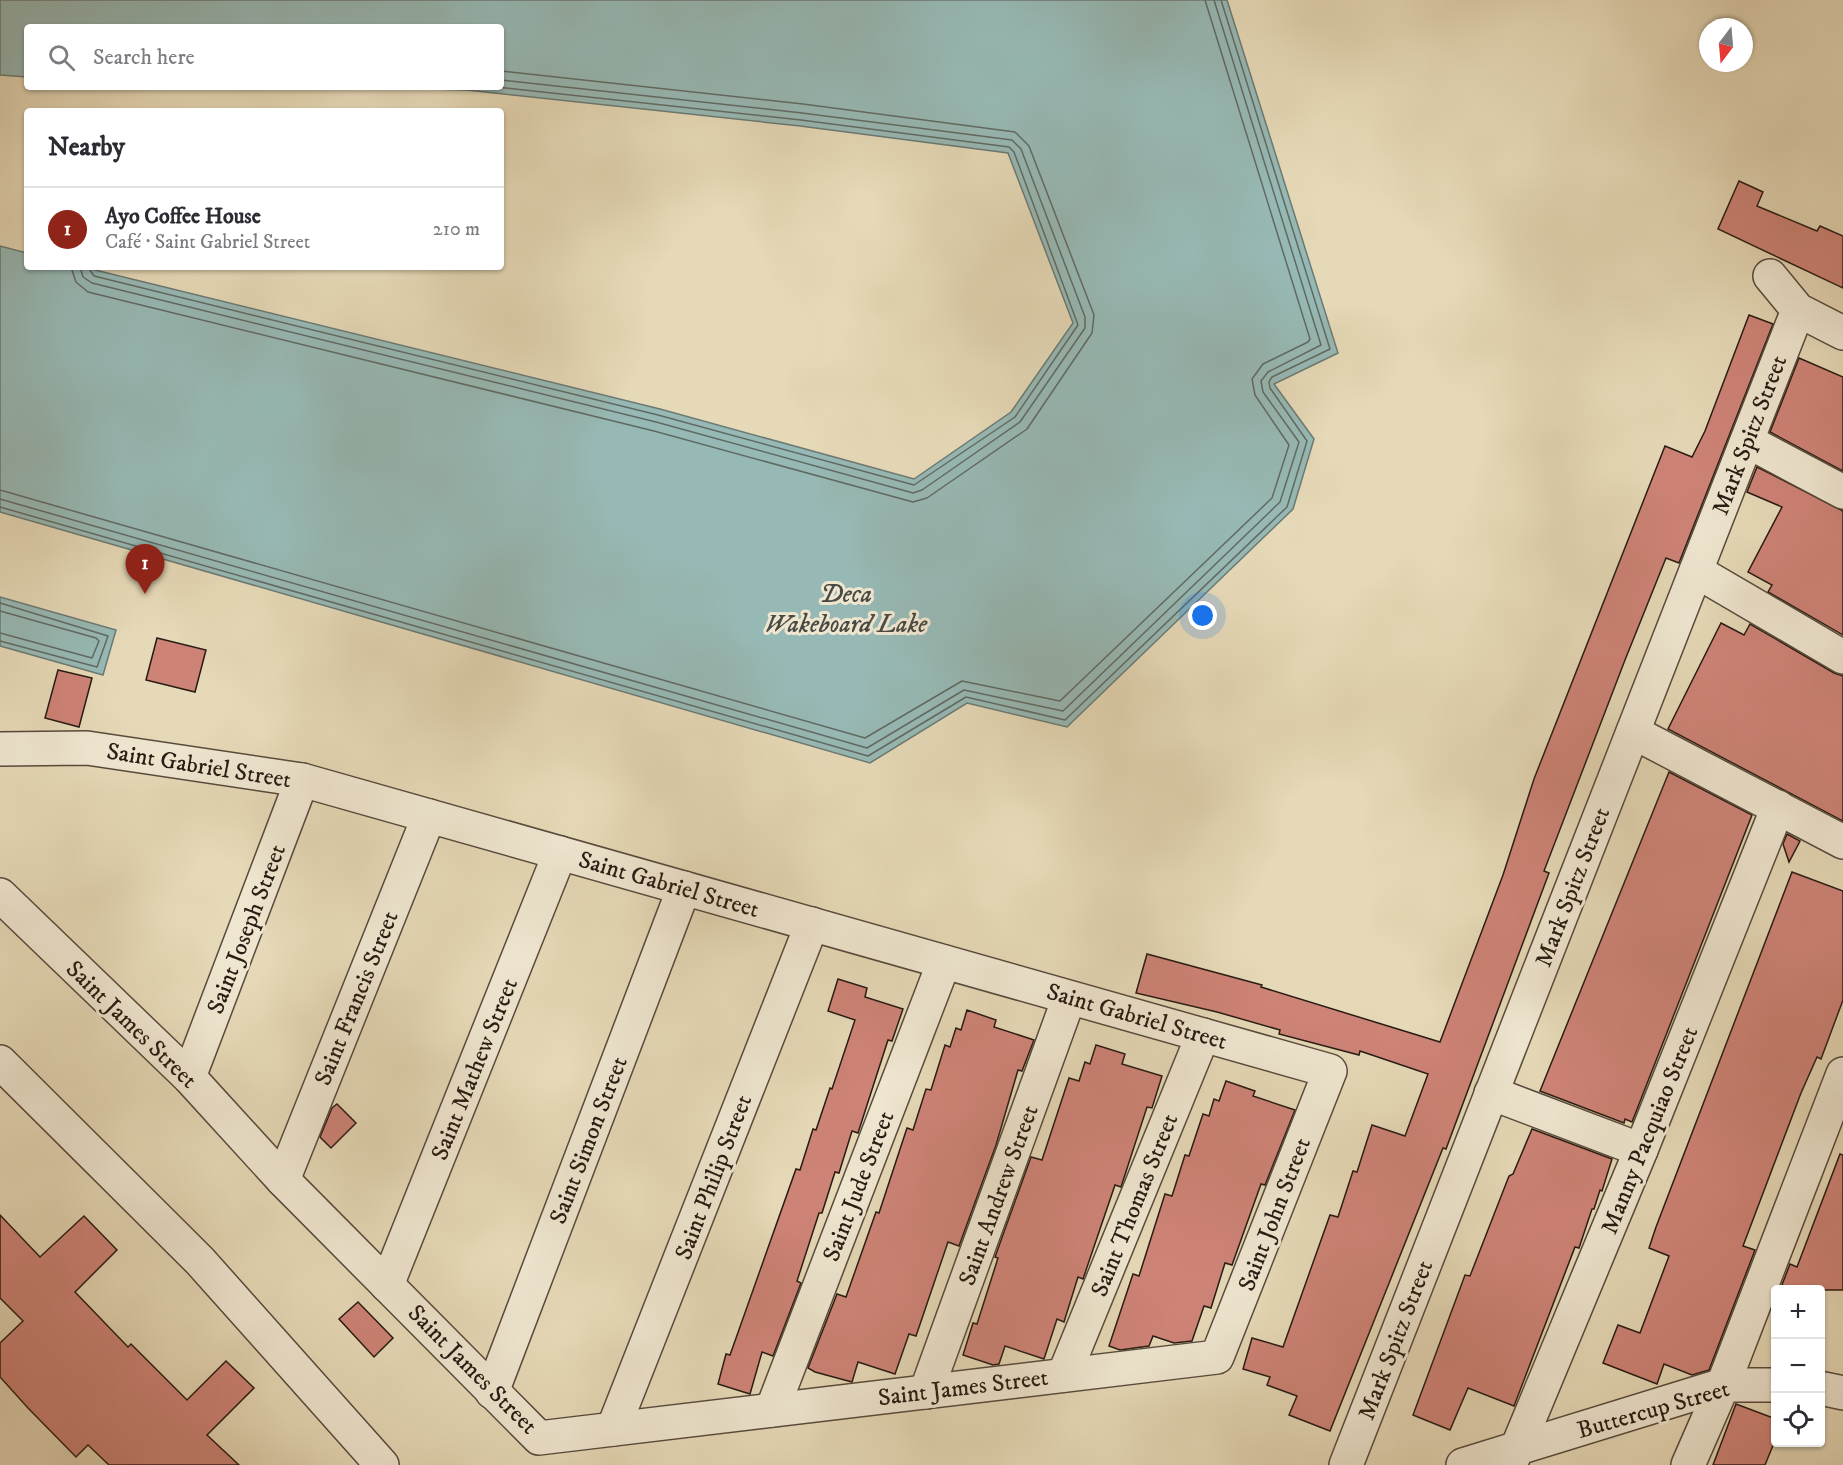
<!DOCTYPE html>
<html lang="en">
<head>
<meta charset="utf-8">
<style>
	body { margin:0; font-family:"IM FELL DW Pica",serif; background:#f2f2f3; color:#2b2b33 }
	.controls { position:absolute; right:18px; bottom:18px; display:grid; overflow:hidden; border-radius:6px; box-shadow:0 2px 4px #0004 }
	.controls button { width:54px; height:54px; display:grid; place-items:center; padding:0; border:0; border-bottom:2px solid #e1e1e2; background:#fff; color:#2b2b33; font:30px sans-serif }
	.compass { position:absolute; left:1699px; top:18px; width:54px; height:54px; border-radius:50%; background:#fff; box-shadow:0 2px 4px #0004; rotate:196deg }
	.you { position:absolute; left:1203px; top:616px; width:21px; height:21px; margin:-15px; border:4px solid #fff; border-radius:50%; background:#1a73e8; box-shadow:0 0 0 9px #1a73e833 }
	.badge { display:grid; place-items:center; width:39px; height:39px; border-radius:50%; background:#8f2418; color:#fff; font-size:20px; font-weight:700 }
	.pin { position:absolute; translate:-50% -50px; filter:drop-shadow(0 2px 3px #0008) }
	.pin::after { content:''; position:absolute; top:32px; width:21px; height:18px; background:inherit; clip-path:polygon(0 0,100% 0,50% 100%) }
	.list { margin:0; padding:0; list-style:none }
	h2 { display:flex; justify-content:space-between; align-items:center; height:78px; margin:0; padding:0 24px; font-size:26px }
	h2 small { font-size:20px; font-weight:400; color:#7c7c81 }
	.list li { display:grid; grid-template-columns:39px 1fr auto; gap:18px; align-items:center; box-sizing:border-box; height:84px; padding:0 24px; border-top:2px solid #e1e1e2 }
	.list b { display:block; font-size:22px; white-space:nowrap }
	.list p { margin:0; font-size:20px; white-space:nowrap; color:#7c7c81 }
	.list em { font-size:20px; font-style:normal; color:#7c7c81 }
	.icon { flex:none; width:33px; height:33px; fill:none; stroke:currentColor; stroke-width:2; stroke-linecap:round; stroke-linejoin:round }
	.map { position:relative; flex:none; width:1843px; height:1465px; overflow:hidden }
	.search { position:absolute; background:#fff; box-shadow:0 2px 4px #0004; left:24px; top:24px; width:480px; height:66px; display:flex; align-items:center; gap:15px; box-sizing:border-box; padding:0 21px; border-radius:6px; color:#7c7c81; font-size:22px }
	.panel { position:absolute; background:#fff; box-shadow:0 2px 4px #0004; left:24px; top:108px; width:480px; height:162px; border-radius:6px }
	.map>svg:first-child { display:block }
</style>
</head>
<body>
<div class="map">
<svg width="1843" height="1465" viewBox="0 0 1843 1465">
	<rect width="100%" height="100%" fill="#e6d9b7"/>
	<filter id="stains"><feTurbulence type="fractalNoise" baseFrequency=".00333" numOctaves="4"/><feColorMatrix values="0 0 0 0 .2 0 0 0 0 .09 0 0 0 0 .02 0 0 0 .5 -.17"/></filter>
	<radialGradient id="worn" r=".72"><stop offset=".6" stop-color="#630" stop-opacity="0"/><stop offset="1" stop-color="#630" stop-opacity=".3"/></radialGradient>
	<g fill="#97b9b5" stroke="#6b7a74" stroke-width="1.5">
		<path d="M0,0H1227L1338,353L1274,384L1314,439L1293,509L1067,727L967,703L870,763L0,512V246L27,253V267H83L660,409L914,479L1011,412L1073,323L1008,153L800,126L467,90L347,87H501V27H27V77L0,75Z"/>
		<path d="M0,597L116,630L103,675L0,646Z"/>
	</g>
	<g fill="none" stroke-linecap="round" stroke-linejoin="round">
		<g stroke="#606a64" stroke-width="1.5">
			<path d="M71,267L76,282L88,292L654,431L913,502L927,498L1027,429L1092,333L1094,315L1029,146L1015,132L803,104L501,71"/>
			<path d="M80,267L83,277L92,283L656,422L913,493L922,490L1020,422L1085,328V317L1021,149L1012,140L802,113L501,80"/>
			<path d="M88,267L94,276L658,415L914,485L1015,417L1078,325L1014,152L1009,147L801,120L497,87"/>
			<path d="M0,490L865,738L962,681L1060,701L1272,498L1289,445L1255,395L1252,379L1263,364L1308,342L1310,339L1205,0"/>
			<path d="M0,499L867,748L964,690L1063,711L1280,502L1299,442L1263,392L1261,381L1268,372L1321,345L1214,0"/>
			<path d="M0,507L868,756L966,697L1065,720L1287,507L1307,441L1270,388L1269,382L1272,377L1330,349L1221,0"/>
			<path d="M0,603L108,636L97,667L0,641"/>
			<path d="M0,611L96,638L99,641L92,658L0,633"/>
		</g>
	</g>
	<g fill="#ce8377" stroke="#281b13" stroke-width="1.5">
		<path d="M1739,181L1763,192L1757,206L1817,231L1820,226L1843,236V288L1718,229Z"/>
		<path d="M1749,315L1773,324L1679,563L1666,558L1625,660L1544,871L1549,873L1446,1149L1443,1148L1330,1431L1289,1415L1297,1396L1267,1385L1270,1377L1243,1369L1252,1338L1283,1347L1330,1215L1338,1217L1353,1171L1357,1172L1372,1125L1405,1136L1428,1074L1360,1051L1359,1055L1279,1034L1280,1030L1217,1012L1136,993L1147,954L1262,985L1261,987L1440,1042L1503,875L1534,779L1665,446L1692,457L1705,431Z"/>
		<path d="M1799,358L1843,377V471L1770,432Z"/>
		<path d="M1757,467L1843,511V635L1768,592L1772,585L1748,572L1782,507L1747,492Z"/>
		<path d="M1721,623L1744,635L1750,624L1834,673L1843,676V821L1668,729Z"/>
		<path d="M157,638L206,650L195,692L146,680Z"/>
		<path d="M58,670L92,678L79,727L45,718Z"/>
		<path d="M1669,772L1752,815L1632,1122L1625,1119L1624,1123L1540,1091Z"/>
		<path d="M1787,834L1800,841L1789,862L1783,844Z"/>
		<path d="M1792,872L1843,891V1000L1821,1059L1817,1057L1801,1093L1743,1246L1755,1250L1709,1370L1692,1375L1664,1364L1657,1384L1603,1363L1618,1325L1640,1333L1669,1256L1649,1248L1656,1227Z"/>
		<path d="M838,979L867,988L865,997L903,1009L892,1041L888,1040L858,1133L852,1131L839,1173L835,1172L822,1213H819L797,1281L801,1283L773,1356L762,1352L750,1394L718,1384L726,1354L730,1355L796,1169L800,1170L813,1129L816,1130L830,1088L832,1089L855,1020L828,1011Z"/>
		<path d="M967,1010L996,1020L994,1027L1034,1040L1022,1071L1018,1070L996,1145L959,1246L948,1242L916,1336L909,1334L895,1374L858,1362L852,1382L815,1372L808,1368L837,1294L846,1297L876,1212L879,1213L907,1128L913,1130L926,1089L931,1090L945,1045L950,1047L956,1028L961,1030Z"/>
		<path d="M1096,1045L1125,1054L1122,1064L1162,1076L1152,1108L1147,1107L1121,1187L1115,1185L1083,1279L1078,1277L1064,1322L1057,1319L1044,1359L1005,1346L999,1364L993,1365L963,1355L973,1323L977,1324L998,1258L995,1257L1031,1157L1042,1160L1069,1078L1079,1081L1085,1062L1090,1064Z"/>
		<path d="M1226,1081L1255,1091L1253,1096L1295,1110L1265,1185L1261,1184L1232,1265L1225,1263L1211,1308L1204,1306L1192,1341L1174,1343L1153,1336L1149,1346L1120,1350L1109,1346L1133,1274L1139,1276L1165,1194L1172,1196L1185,1155L1189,1156L1203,1114L1209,1116L1214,1099L1219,1101Z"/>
		<path d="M337,1104L356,1123L331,1148L320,1137L332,1108Z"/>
		<path d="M1532,1129L1612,1159L1602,1191L1600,1190L1594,1209H1592L1579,1248L1575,1247L1514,1406L1468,1388L1450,1430L1413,1415L1465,1275L1470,1276L1509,1176L1513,1174Z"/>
		<path d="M1840,1154L1843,1155V1290H1780L1790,1264L1797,1267Z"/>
		<path d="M0,1215L40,1257L84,1216L117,1250L75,1292L128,1347L131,1344L187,1400L226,1361L254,1388L207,1435L239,1465H109L88,1445L76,1457L28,1408L0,1377V1343L23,1321L0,1298Z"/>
		<path d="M358,1302L393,1338L374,1357L339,1319Z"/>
		<path d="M1736,1404L1776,1419V1438L1765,1465H1713Z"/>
	</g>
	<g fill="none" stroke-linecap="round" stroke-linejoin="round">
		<g stroke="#584a3c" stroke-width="36">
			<g id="minor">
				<path d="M1770,276L1798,310L1843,333"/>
				<path d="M1747,441L1843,492"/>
				<path d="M1696,571L1843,657"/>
				<path d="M1633,732L1843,842"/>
				<path d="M0,749L87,748L302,780L1330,1071L1217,1357L539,1438L283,1180L189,1077L0,895"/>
				<path d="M0,1062L200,1261L382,1465"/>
				<path d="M189,1077L302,780"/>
				<path d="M1491,1093L1641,1150"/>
				<path d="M283,1180L429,816"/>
				<path d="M387,1285L560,853"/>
				<path d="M1064,1375L1203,1035"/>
				<path d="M1820,1388L1843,1393"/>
				<path d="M492,1392L684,888"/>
				<path d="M926,1392L1069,998"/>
				<path d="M772,1410L944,962"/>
				<path d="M613,1429L812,924"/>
				<path d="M1346,1465L1798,310"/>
				<path d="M1463,1465L1723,1385H1776"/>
				<path d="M1510,1465L1641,1150L1778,807"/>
				<path d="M1688,1465L1723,1385L1843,1074"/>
			</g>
		</g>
		<use href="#minor" stroke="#efe6d0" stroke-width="33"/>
	</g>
	<g text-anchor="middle" stroke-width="6" stroke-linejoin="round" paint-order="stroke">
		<g font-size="24" fill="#281b13" stroke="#efe6d0">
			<text transform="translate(1749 435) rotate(-69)" y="8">Mark Spitz Street</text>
			<text transform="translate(199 765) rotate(9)" y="8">Saint Gabriel Street</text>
			<text transform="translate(669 884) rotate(16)" y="8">Saint Gabriel Street</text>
			<text transform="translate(1572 887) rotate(-69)" y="8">Mark Spitz Street</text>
			<text transform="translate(246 929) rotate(-69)" y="8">Saint Joseph Street</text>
			<text transform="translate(356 998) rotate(-68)" y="8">Saint Francis Street</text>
			<text transform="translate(1137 1016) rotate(16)" y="8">Saint Gabriel Street</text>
			<text transform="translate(132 1024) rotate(44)" y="8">Saint James Street</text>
			<text transform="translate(474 1069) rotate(-68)" y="8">Saint Mathew Street</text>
			<text transform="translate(1649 1130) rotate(-68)" y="8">Manny Pacquiao Street</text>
			<text transform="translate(588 1140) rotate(-69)" y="8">Saint Simon Street</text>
			<text transform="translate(713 1177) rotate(-69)" y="8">Saint Philip Street</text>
			<text transform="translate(858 1186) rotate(-69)" y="8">Saint Jude Street</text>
			<text transform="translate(998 1195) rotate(-70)" y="8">Saint Andrew Street</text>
			<text transform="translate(1134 1205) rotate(-68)" y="8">Saint Thomas Street</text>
			<text transform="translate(1274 1214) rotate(-69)" y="8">Saint John Street</text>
			<text transform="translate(1395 1340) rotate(-69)" y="8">Mark Spitz Street</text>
			<text transform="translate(473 1369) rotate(45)" y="8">Saint James Street</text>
			<text transform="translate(963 1387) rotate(-7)" y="8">Saint James Street</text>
			<text transform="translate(1653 1409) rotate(-16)" y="8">Buttercup Street</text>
		</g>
		<g font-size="26" font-style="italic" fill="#494a44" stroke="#efe6d0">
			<text x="846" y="602">Deca<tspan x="846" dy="30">Wakeboard Lake</tspan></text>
		</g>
	</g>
	<rect width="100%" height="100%" filter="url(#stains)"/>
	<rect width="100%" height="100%" fill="url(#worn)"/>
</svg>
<div class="controls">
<button>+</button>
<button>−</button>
<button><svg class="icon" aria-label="locate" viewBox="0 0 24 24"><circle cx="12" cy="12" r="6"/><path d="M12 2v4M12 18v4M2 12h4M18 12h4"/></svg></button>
</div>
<svg class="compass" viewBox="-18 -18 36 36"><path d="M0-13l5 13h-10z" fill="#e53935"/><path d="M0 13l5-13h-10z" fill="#7c7c81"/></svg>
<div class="you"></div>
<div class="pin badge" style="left:145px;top:594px">1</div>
<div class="search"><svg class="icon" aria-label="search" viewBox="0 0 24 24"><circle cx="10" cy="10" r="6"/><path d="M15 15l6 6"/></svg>Search here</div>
<section class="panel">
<h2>Nearby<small></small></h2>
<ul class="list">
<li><span class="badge">1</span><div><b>Ayo Coffee House</b><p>Café · Saint Gabriel Street</p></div><em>210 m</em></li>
</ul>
</section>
</div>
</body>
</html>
